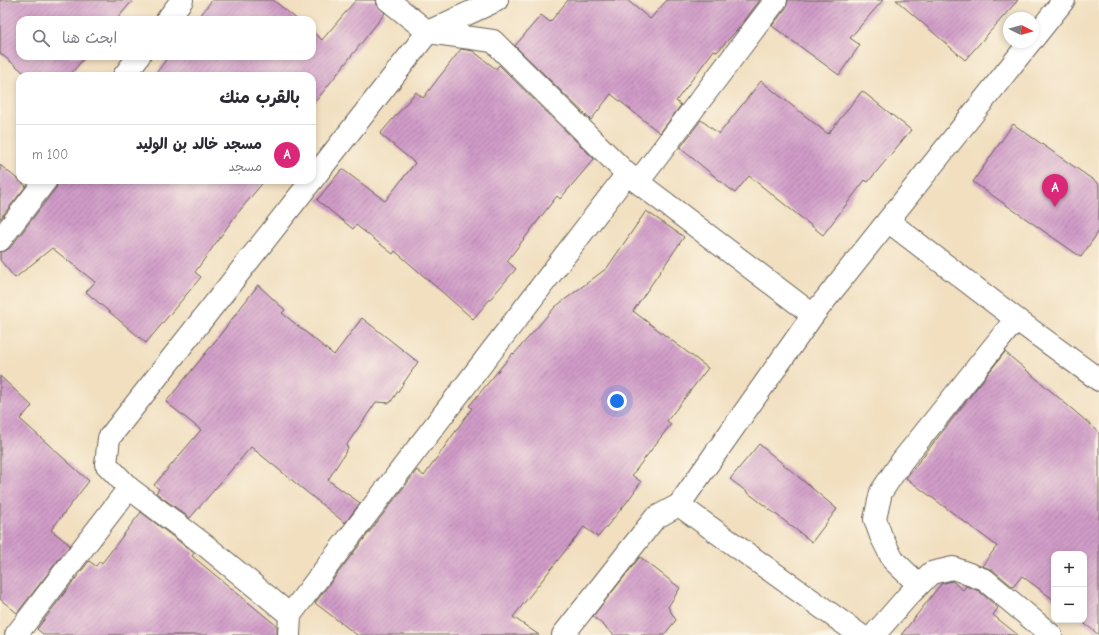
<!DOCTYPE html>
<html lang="ar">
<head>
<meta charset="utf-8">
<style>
	body { margin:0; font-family:"Comic Neue","Playpen Sans Arabic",sans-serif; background:#f7f7f7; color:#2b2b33; direction:rtl }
	.controls { position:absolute; right:12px; bottom:12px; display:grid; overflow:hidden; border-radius:8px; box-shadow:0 2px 6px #0003 }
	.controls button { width:36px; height:36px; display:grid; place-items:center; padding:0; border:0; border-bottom:1px solid #e1e1e2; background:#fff; color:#2b2b33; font:20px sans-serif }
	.compass { position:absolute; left:1003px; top:12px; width:36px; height:36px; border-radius:50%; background:#fff; box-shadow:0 2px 6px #0003; rotate:95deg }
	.you { position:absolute; left:617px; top:401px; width:14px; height:14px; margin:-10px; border:3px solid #fff; border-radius:50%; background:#1a73e8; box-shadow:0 0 0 6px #1a73e833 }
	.badge { display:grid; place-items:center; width:26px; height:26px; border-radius:50%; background:#db2777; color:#fff; font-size:13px; font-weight:700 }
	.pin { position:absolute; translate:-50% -33px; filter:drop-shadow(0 1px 2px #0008) }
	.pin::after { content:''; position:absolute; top:21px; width:14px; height:12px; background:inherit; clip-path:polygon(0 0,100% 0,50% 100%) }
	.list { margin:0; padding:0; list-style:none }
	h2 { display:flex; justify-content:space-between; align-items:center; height:52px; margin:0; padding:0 16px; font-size:17px }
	h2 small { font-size:13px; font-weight:400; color:#7c7c81 }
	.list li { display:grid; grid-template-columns:26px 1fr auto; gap:12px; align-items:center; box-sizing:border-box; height:60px; padding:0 16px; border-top:1px solid #e1e1e2 }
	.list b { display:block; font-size:15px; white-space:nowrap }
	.list p { margin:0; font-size:13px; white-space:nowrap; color:#7c7c81 }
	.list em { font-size:13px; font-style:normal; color:#7c7c81 }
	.icon { flex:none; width:22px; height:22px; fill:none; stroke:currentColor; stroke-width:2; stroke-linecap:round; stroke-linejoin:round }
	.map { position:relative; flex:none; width:1099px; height:635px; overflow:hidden; direction:ltr }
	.search { position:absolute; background:#fff; box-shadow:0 2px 6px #0003; left:16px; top:16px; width:300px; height:44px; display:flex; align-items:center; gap:10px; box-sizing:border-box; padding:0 14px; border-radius:12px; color:#7c7c81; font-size:15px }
	.panel { position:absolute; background:#fff; box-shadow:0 2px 6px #0003; left:16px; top:72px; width:300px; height:112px; border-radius:12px; direction:rtl }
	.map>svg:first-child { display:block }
</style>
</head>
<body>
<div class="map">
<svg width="1099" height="635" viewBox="0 0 1099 635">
	<defs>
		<pattern id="building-hatch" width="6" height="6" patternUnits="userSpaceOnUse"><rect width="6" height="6" fill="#d09bc8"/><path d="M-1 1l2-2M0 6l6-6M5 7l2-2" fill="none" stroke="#a87ea2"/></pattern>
	</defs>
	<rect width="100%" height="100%" fill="#fcf5e5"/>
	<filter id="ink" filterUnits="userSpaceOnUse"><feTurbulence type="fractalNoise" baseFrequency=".025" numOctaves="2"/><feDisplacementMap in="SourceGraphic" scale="8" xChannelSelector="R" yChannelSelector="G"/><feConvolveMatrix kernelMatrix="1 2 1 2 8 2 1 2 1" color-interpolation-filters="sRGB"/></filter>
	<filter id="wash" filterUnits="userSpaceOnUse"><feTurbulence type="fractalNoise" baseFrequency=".012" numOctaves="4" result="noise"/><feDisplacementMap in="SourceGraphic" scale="16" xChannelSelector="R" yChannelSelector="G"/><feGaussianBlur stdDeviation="0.9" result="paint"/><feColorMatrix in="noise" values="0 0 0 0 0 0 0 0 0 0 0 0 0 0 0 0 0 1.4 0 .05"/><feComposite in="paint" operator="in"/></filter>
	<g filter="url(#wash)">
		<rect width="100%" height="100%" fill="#f1dfc0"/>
		<g id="blocks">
			<g fill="url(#building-hatch)">
				<path d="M0,0H133L116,20H20V56H86L69,76H28L0,53Z"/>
				<path d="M212,0H273L298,20H197Z"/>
				<path d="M356,0H376L377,5L385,13L312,106V76H154L169,56H312V31L322,40Z"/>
				<path d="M568,0H627L650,19L667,0H760L739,28L717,52L714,50L676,101L681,105L660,133L611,94L591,120L515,46L541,15L550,22Z"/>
				<path d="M788,0H883L850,38L860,45L839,75L772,26L786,8Z"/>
				<path d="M896,0H1018L965,60Z"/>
				<path d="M461,49L473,51L496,69L499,65L594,159L560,199L557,196L507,261L516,269L473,319L395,251L393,254L356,225L353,229L317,200L342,169L385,201L415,163L380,134L416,92L423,98Z"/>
				<path d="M761,81L828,134L862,91L911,130L868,182L865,180L823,235L749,176L735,193L680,148L701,120L719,134Z"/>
				<path d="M1013,124L1099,184V231L1081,257L973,182Z"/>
				<path d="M0,165L26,186L0,219Z"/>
				<path d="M58,180H265L236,215L195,272L201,277L146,343L86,292L95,282L52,248L15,278L0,260V252L5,251L10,248L56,188Z"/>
				<path d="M646,211L684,237L633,311L708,368L667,421L671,424L632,475L641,482L627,502L598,537L584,527L513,617L539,635H357L315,603L417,470L424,476L472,408L469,406L513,353L514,354L555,307L607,268Z"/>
				<path d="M258,285L285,310L282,313L334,355L362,318L418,362L390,403L376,402L346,446L348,448L328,480L360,503L345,523L251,447L190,518L156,493L159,489L154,485L201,430L166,402L213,344Z"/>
				<path d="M1005,352L1099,432V635L1080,620H1084V554H1054V600L1022,576L1013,587L993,570L982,566L997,546L906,478Z"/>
				<path d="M0,376L32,406L20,419L89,481L51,530L70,545L17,613L0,599Z"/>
				<path d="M759,444L837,509L812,542L730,479Z"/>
				<path d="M141,512L194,553L192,556L277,626V635H44L37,629L89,561L96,566L100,561L102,563Z"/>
				<path d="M640,557L680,588L668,607L676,620L664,635H614L593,616Z"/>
				<path d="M952,581L963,590L966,586L979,591L998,608L993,615L1018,635H901L941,584Z"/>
			</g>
		</g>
	</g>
	<g filter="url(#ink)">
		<use href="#blocks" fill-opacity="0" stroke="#676055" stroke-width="1"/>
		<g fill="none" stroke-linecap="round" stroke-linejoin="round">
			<g stroke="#676055" stroke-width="24">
				<g id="minor">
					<path d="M388,0L428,32L493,41L627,174L813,315L679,505L655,518L563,635"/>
					<path d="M167,20L182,0"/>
					<path d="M1033,39L1064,0"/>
					<path d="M124,76L139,56"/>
					<path d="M312,180L428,32L497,0"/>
					<path d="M638,182L776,0"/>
					<path d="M888,221L1016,319L1099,380"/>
					<path d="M0,240L46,180"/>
					<path d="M813,315L1030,42"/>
					<path d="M679,505L860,635"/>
					<path d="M919,585L893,560L881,536L875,519L881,492L902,461L1016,319"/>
					<path d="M290,615L206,546L129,488L106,464L109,438L312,180"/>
					<path d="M16,635L129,488"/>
					<path d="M289,635L290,615L627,174"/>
					<path d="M874,635L907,597L931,573L953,568L985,580L1051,635"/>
				</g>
			</g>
			<use href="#minor" stroke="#fff" stroke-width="22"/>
		</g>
	</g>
</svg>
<div class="controls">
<button>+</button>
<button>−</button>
</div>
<svg class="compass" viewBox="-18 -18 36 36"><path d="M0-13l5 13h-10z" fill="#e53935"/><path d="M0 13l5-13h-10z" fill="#7c7c81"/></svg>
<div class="you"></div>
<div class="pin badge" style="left:1055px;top:207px">A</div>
<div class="search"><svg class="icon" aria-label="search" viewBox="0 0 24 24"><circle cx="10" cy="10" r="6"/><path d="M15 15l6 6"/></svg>ابحث هنا</div>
<section class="panel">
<h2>بالقرب منك<small></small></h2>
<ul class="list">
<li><span class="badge">A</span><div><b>مسجد خالد بن الوليد</b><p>مسجد</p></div><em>100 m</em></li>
</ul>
</section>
</div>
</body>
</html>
